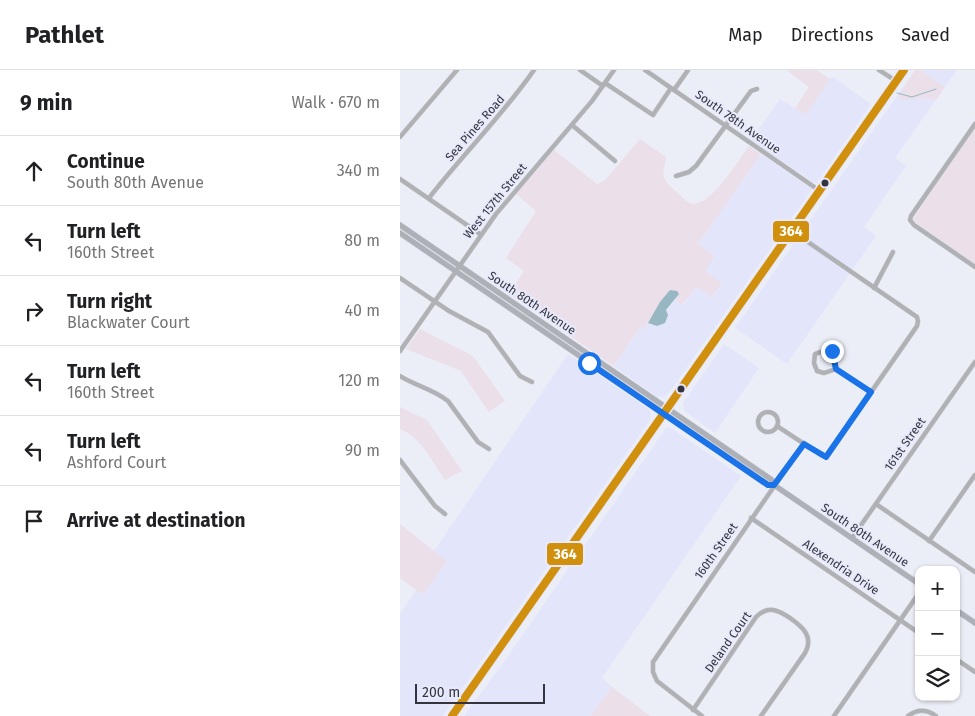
<!DOCTYPE html>
<html lang="en">
<head>
<meta charset="utf-8">
<style>
	body { margin:0; font-family:"Fira Sans",sans-serif; background:#f6f6f6; color:#202124 }
	.controls { position:absolute; right:15px; bottom:15px; display:grid; overflow:hidden; border-radius:10px; box-shadow:0 1px 4px #0004 }
	.controls button { width:45px; height:45px; display:grid; place-items:center; padding:0; border:0; border-bottom:1px solid #e0e0e0; background:#fff; color:#202124; font:25px sans-serif }
	.scale { position:absolute; left:15px; bottom:12px; width:130px; box-sizing:border-box; padding-left:5px; border:2px solid #33343d; border-top:0; font-size:14px; line-height:18px; white-space:nowrap; color:#33343d; -webkit-text-stroke:4px #e8eafc; paint-order:stroke }
	.stop { position:absolute; width:15px; height:15px; margin:-11px; border:4px solid #1a73e8; border-radius:50%; background:#fff }
	.stop.end { background:#1a73e8; border-color:#fff; box-shadow:0 1px 5px #0008 }
	.list { margin:0; padding:0; list-style:none }
	h2 { display:flex; justify-content:space-between; align-items:center; height:65px; margin:0; padding:0 20px; font-size:21px }
	h2 small { font-size:16px; font-weight:400; color:#757577 }
	.list li { display:grid; grid-template-columns:32px 1fr auto; gap:15px; align-items:center; box-sizing:border-box; height:70px; padding:0 20px; border-top:1px solid #e0e0e0 }
	.list b { display:block; font-size:19px; white-space:nowrap }
	.list p { margin:0; font-size:16px; white-space:nowrap; color:#757577 }
	.list em { font-size:16px; font-style:normal; color:#757577 }
	.icon { flex:none; width:28px; height:28px; fill:none; stroke:currentColor; stroke-width:2; stroke-linecap:round; stroke-linejoin:round }
	.map { position:relative; flex:none; width:575px; height:646px; overflow:hidden }
	header { display:flex; align-items:center; gap:30px; box-sizing:border-box; height:70px; padding:0 25px; background:#fff; border-bottom:1px solid #e0e0e0 }
	header strong { font-size:24px }
	nav { display:flex; gap:28px; margin-inline-start:auto; font-size:18px }
	main { display:flex }
	aside { flex:1; background:#fff }
	.map>svg:first-child { display:block }
</style>
</head>
<body>
<header>
<strong>Pathlet</strong>
<nav><a>Map</a><a>Directions</a><a>Saved</a></nav>
</header>
<main>
<aside>
<h2>9 min<small>Walk · 670 m</small></h2>
<ul class="list">
<li><svg class="icon" aria-label="ahead" viewBox="0 0 24 24"><path d="M12 20V5M6 11l6-6 6 6"/></svg><div><b>Continue</b><p>South 80th Avenue</p></div><em>340 m</em></li>
<li><svg class="icon" aria-label="left" viewBox="0 0 24 24"><path d="M17 20v-9H6M10 6l-5 5 5 5"/></svg><div><b>Turn left</b><p>160th Street</p></div><em>80 m</em></li>
<li><svg class="icon" aria-label="right" viewBox="0 0 24 24"><path d="M7 20v-9h11M14 6l5 5-5 5"/></svg><div><b>Turn right</b><p>Blackwater Court</p></div><em>40 m</em></li>
<li><svg class="icon" aria-label="left" viewBox="0 0 24 24"><path d="M17 20v-9H6M10 6l-5 5 5 5"/></svg><div><b>Turn left</b><p>160th Street</p></div><em>120 m</em></li>
<li><svg class="icon" aria-label="left" viewBox="0 0 24 24"><path d="M17 20v-9H6M10 6l-5 5 5 5"/></svg><div><b>Turn left</b><p>Ashford Court</p></div><em>90 m</em></li>
<li><svg class="icon" aria-label="arrive" viewBox="0 0 24 24"><path d="M6 21V4h12l-3 4 3 4H6"/></svg><div><b>Arrive at destination</b></div></li>
</ul>
</aside>
<div class="map">
<svg width="575" height="646" viewBox="0 0 575 646">
	<rect width="100%" height="100%" fill="#eceef7"/>
	<g fill="#e3e6fa">
		<path d="M515,0H557L495,88L506,96L464,157L476,166L387,294L335,258Z"/>
		<path d="M432,6L471,34L416,114L351,70L380,29L406,45Z"/>
		<path d="M361,84L412,119L269,323L264,327H257L213,296L241,257L245,258L248,253L257,256L275,229L283,235L296,217L313,227L323,213L304,201L298,174Z"/>
		<path d="M324,274L359,298L315,363L284,341L283,333Z"/>
		<path d="M168,284L249,339L251,344L250,350L43,646H0V544L16,520L23,525L46,491L34,481Z"/>
		<path d="M266,358H271L341,406L202,608L212,617L190,646H64L106,589Z"/>
	</g>
	<g fill="#ebdfea">
		<path d="M386,0H416L430,9L406,45L395,38L409,17Z"/>
		<path d="M515,0H520L545,17L536,30L524,28L504,30L497,28Z"/>
		<path d="M575,58V194L515,152L513,149Z"/>
		<path d="M240,69L266,87C262,108 261,108 278,123C281,126 285,131 290,133C309,140 339,89 349,76L361,84L298,174L315,186L305,201L323,213L312,227L296,217L282,235L275,229L279,224L250,249L245,258L241,257L213,296L122,232L108,225L124,201L106,188L136,141L116,124L154,80L197,114L205,110Z"/>
		<path d="M20,259L73,286L105,331L89,342L61,301L6,279Z"/>
		<path d="M0,337L27,350L62,401L45,410C32,392 22,368 0,359Z"/>
		<path d="M0,454L47,491L23,525L0,508Z"/>
		<path d="M212,617L250,646H190Z"/>
	</g>
	<path fill="#97b7c2" d="M270,220L277,221L279,224L266,240L268,245L265,253L257,256L248,253L260,232Z"/>
	<g fill="none" stroke-linecap="round" stroke-linejoin="round">
		<path stroke="#97b7c2" stroke-width="1" d="M497,23L512,27L536,19"/>
		<g stroke="#c8cad1" stroke-width="5">
			<g id="street">
				<path d="M180,0L203,16"/>
				<path d="M245,0L420,121"/>
				<path d="M479,0L496,11"/>
				<path d="M205,13L253,45L271,18"/>
				<path d="M274,20L288,0"/>
				<path d="M575,54L511,146L510,150L514,155L575,197"/>
				<path d="M172,55L215,91"/>
				<path d="M0,67L57,0"/>
				<path d="M276,106L289,102L296,96L351,21L357,19"/>
				<path d="M0,109L80,164"/>
				<path d="M29,128C63,84 102,46 134,0"/>
				<path d="M0,208L49,241L88,262L120,306L132,312"/>
				<path d="M474,218L493,182"/>
				<path d="M0,281L96,144L192,31L214,0"/>
				<path d="M436,299L424,303L417,301L414,293L415,284L426,280L432,281L436,299L471,322"/>
				<path d="M0,306C16,316 33,319 48,331L78,372L89,379"/>
				<circle cx="368" cy="352" r="10"/>
				<path d="M377,356L421,385L426,387L517,256L518,251L517,247L392,161"/>
				<path d="M0,390L35,436L45,444"/>
				<path d="M476,434L575,502"/>
				<path d="M351,448L519,563"/>
				<path d="M452,468L575,292"/>
				<path d="M529,471L575,405"/>
				<path d="M556,589L575,602"/>
				<path d="M293,640L356,547C368,535 378,540 390,548C403,557 414,567 405,583L361,646"/>
				<path d="M302,646L257,611L253,602V592L404,373"/>
				<path d="M434,646L519,523"/>
				<path d="M508,646C517,639 527,639 536,646"/>
			</g>
		</g>
		<g stroke="#c8cad1" stroke-width="6">
			<g id="secondary">
				<path d="M0,155L372,410L374,415L519,514"/>
				<path d="M0,163L368,415H374"/>
				<path d="M556,540L575,553"/>
			</g>
		</g>
		<g stroke="#c8cad1" stroke-width="7">
			<path id="primary" d="M52,646L504,0"/>
		</g>
		<use href="#street" stroke="#afb1b5" stroke-width="4"/>
		<use href="#secondary" stroke="#adb0b6" stroke-width="5"/>
		<use href="#primary" stroke="#b0b3ba" stroke-width="5.5"/>
		<g stroke="#e8eafc" stroke-width="11">
			<path id="bus-1" d="M52,646L504,0"/>
		</g>
		<use href="#bus-1" stroke="#d08f0c" stroke-width="8"/>
	</g>
	<g fill="none" stroke-linecap="round" stroke-linejoin="round">
		<path stroke="#1a73e8" stroke-width="6" d="M189,293L368,415H374L404,374L426,387L471,322L436,299L432,281"/>
	</g>
	<g fill="#33343d" stroke="#e8eafc" stroke-width="2">
		<circle cx="425" cy="113" r="4.5"/>
		<circle cx="281" cy="319" r="4.5"/>
	</g>
	<g text-anchor="middle" stroke-width="4" stroke-linejoin="round" paint-order="stroke">
		<g font-size="12" fill="#33343d" stroke="#e8eafc">
			<text transform="translate(338 52) rotate(35)" y="4">South 78th Avenue</text>
			<text transform="translate(75 58) rotate(-49)" y="4">Sea Pines Road</text>
			<text transform="translate(95 131) rotate(-51)" y="4">West 157th Street</text>
			<text transform="translate(132 233) rotate(34)" y="4">South 80th Avenue</text>
			<text transform="translate(505 374) rotate(-55)" y="4">161st Street</text>
			<text transform="translate(465 465) rotate(34)" y="4">South 80th Avenue</text>
			<text transform="translate(316 481) rotate(-55)" y="4">160th Street</text>
			<text transform="translate(441 497) rotate(34)" y="4">Alexendria Drive</text>
			<text transform="translate(328 572) rotate(-55)" y="4">Deland Court</text>
		</g>
	</g>
	<g stroke="#e8eafc" stroke-width="2">
		<rect x="372" y="150" width="38" height="23" rx="5" fill="#d08f0c"/>
		<rect x="146" y="472" width="38" height="24" rx="5" fill="#d08f0c"/>
	</g>
	<g font-size="14" text-anchor="middle" font-weight="bold" fill="#fff">
		<text x="391" y="166">364</text>
		<text x="165" y="489">364</text>
	</g>
</svg>
<div class="controls">
<button>+</button>
<button>−</button>
<button><svg class="icon" aria-label="layers" viewBox="0 0 24 24"><path d="M12 4l9 5-9 5-9-5zM3 14l9 5 9-5"/></svg></button>
</div>
<div class="scale">200 m</div>
<div class="stop" style="left:189px;top:293px"></div>
<div class="stop end" style="left:432px;top:281px"></div>
</div>
</main>
</body>
</html>
